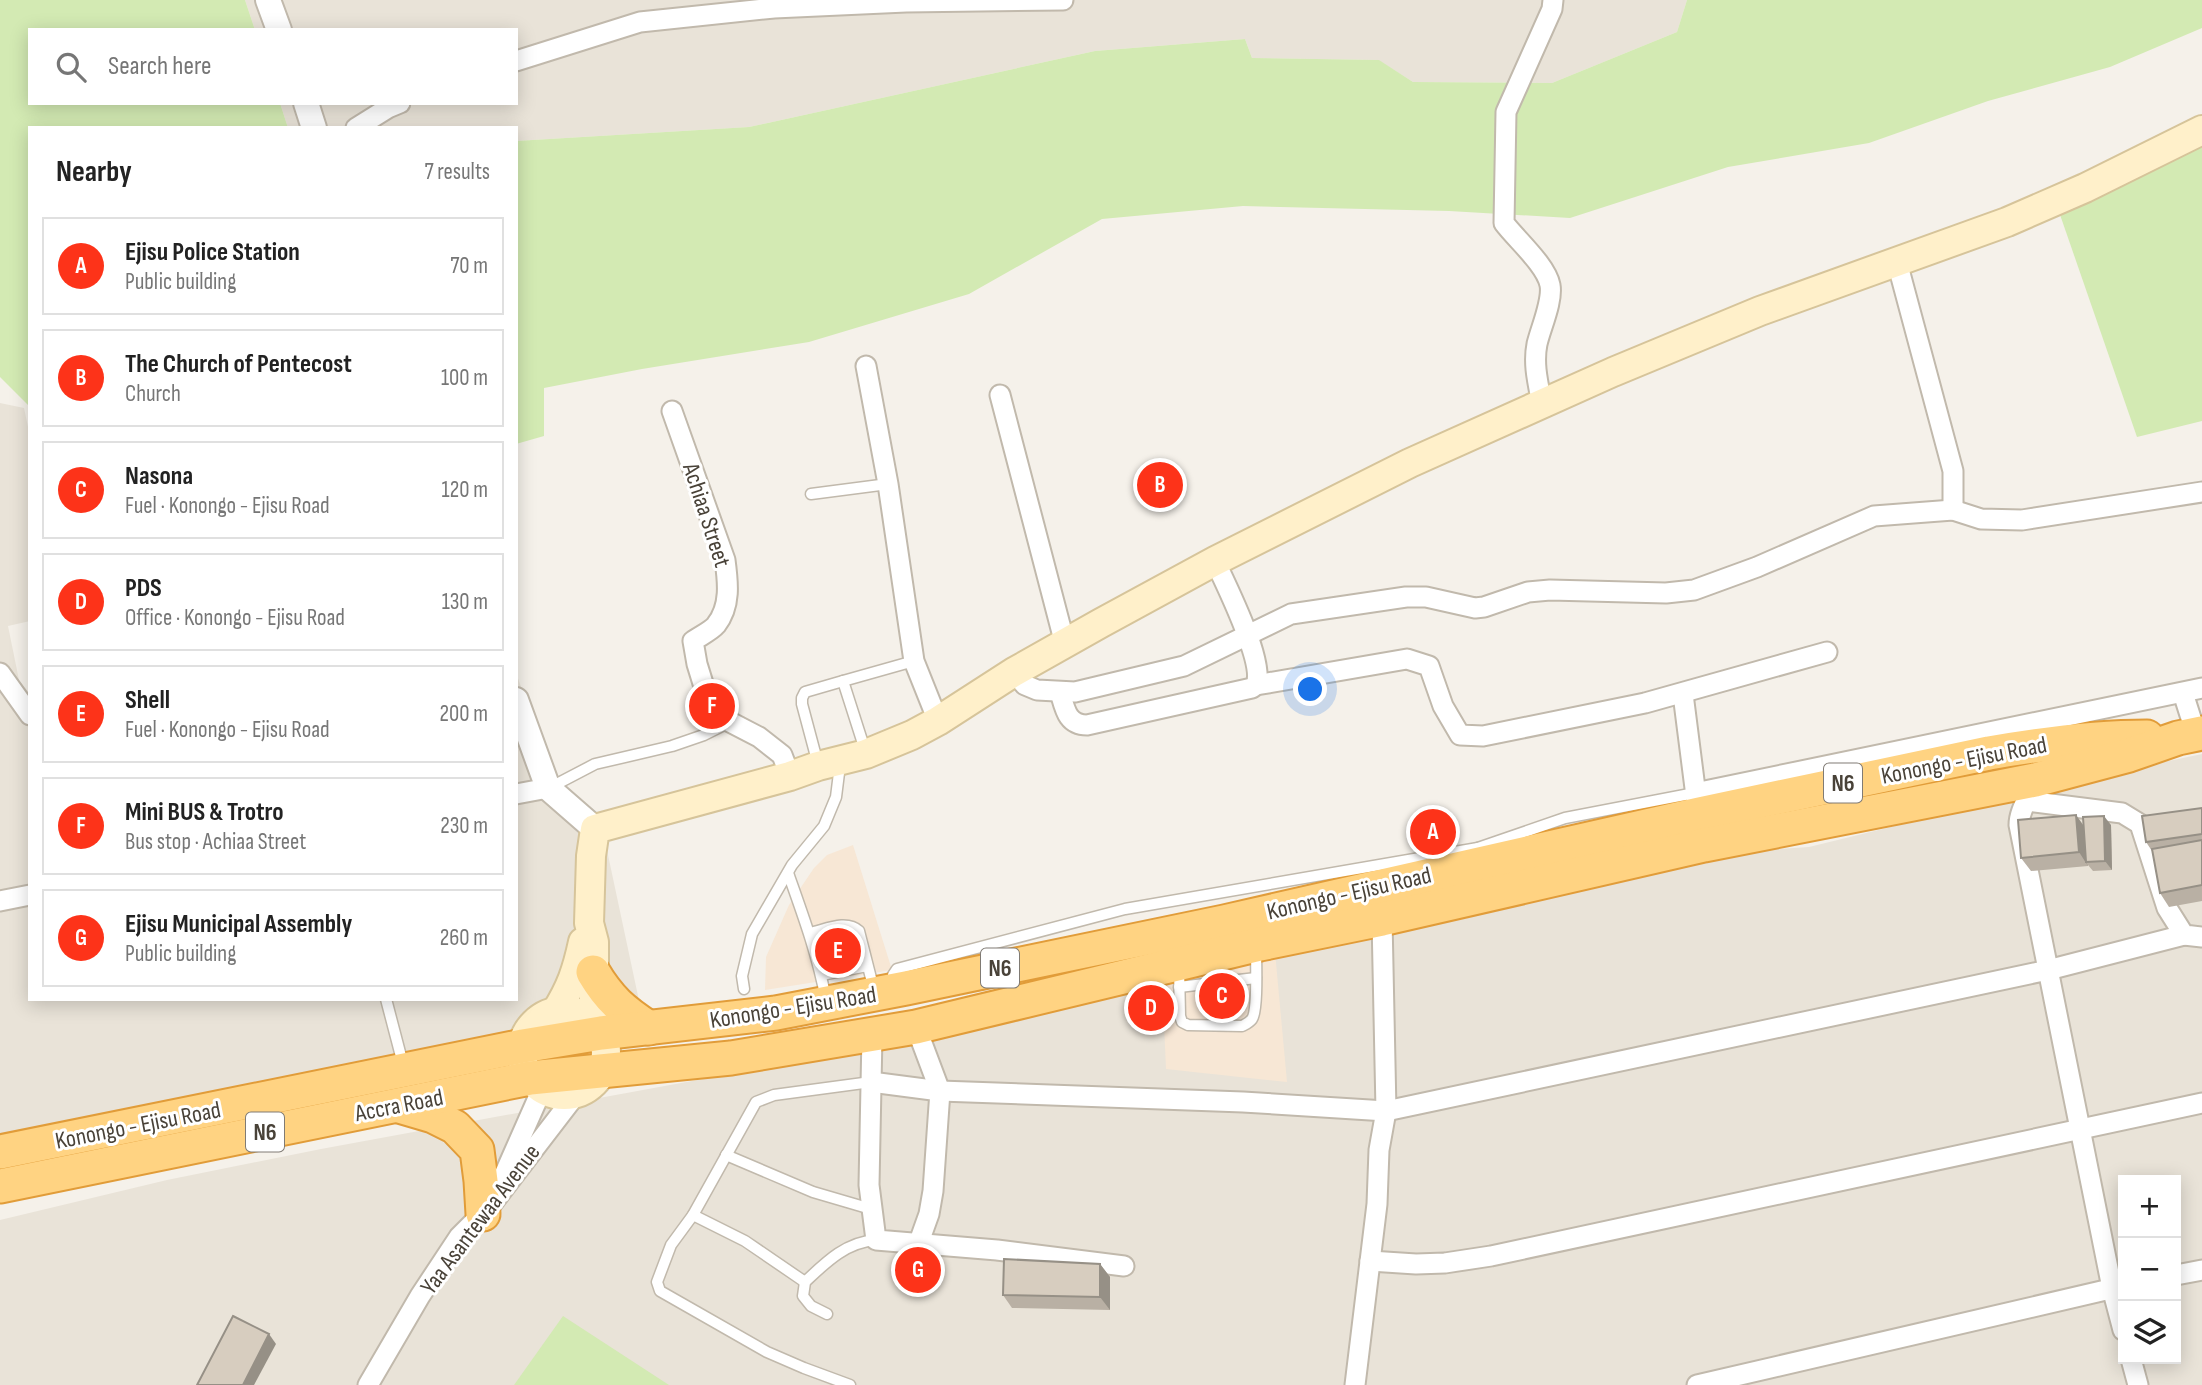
<!DOCTYPE html>
<html lang="en">
<head>
<meta charset="utf-8">
<style>
	body { margin:0; font-family:"Sofia Sans Condensed",sans-serif; background:#f2f2f2; color:#222 }
	.controls { position:absolute; right:21px; bottom:21px; display:grid; overflow:hidden; border-radius:0px; box-shadow:0 4px 18px #0003 }
	.controls button { width:63px; height:63px; display:grid; place-items:center; padding:0; border:0; border-bottom:2px solid #e0e0e0; background:#fff; color:#222; font:35px sans-serif }
	.you { position:absolute; left:1311px; top:690px; width:24px; height:24px; margin:-18px; border:5px solid #fff; border-radius:50%; background:#1a73e8; box-shadow:0 0 0 10px #1a73e833 }
	.badge { display:grid; place-items:center; width:46px; height:46px; border-radius:50%; background:#fd3319; color:#fff; font-size:23px; font-weight:700 }
	.pin { position:absolute; translate:-50% -50%; border:4px solid #fff; box-shadow:0 2px 7px #0006 }
	.list { margin:0; padding:0; list-style:none }
	h2 { display:flex; justify-content:space-between; align-items:center; height:91px; margin:0; padding:0 28px; font-size:30px }
	h2 small { font-size:23px; font-weight:400; color:#767676 }
	.list li { display:grid; grid-template-columns:46px 1fr auto; gap:21px; align-items:center; box-sizing:border-box; height:98px; margin:0 14px 14px; padding:0 14px; border:2px solid #e0e0e0; border-radius:0px }
	.list b { display:block; font-size:26px; white-space:nowrap }
	.list p { margin:0; font-size:23px; white-space:nowrap; color:#767676 }
	.list em { font-size:23px; font-style:normal; color:#767676 }
	.icon { flex:none; width:38px; height:38px; fill:none; stroke:currentColor; stroke-width:2; stroke-linecap:round; stroke-linejoin:round }
	.map { position:relative; flex:none; width:2202px; height:1385px; overflow:hidden }
	.search { position:absolute; background:#fff; box-shadow:0 4px 18px #0003; left:28px; top:28px; width:490px; height:77px; display:flex; align-items:center; gap:18px; box-sizing:border-box; padding:0 24px; border-radius:0px; color:#767676; font-size:26px }
	.panel { position:absolute; background:#fff; box-shadow:0 4px 18px #0003; left:28px; top:126px; width:490px; height:875px; border-radius:0px }
	.map>svg:first-child { display:block }
</style>
</head>
<body>
<div class="map">
<svg width="2202" height="1385" viewBox="0 0 2202 1385">
	<rect width="100%" height="100%" fill="#f5f1ea"/>
	<g fill="#e9e3d8" fill-rule="evenodd">
		<path d="M245,0H1687L1677,32L1552,83L1413,82L1378,60L1252,58L1245,39L1095,51L749,127L516,141V128H288L280,103H516V30H255Z"/>
		<path d="M0,403L24,408L30,436V621L8,626L19,680L30,694V999H516V673L556,783L601,822L641,1010L0,1135Z"/>
		<path d="M2202,754V1385H0V1220L167,1180L321,1149L795,1062L1745,851L1809,847L1895,826L1929,811ZM2123,1180H2176V1359H2123Z"/>
	</g>
	<g fill="#f7e7d5">
		<path d="M853,845L892,970L765,990L766,957L789,905L814,868L827,855Z"/>
		<path d="M1275,952L1287,1082L1166,1069L1162,978Z"/>
	</g>
	<g fill="#d3eab3">
		<path d="M0,0H245L255,30H30V103H280L288,128H30V407L0,377Z"/>
		<path d="M1687,0H2202V28L2110,67L1988,101L1869,143L1728,167L1570,218L1449,211L1243,206L1102,219L969,294L809,342L642,369L544,388V436L516,444V141L749,127L1095,51L1245,39L1252,58L1379,60L1413,82L1552,83L1677,32Z"/>
		<path d="M2202,139V421L2137,437L2057,206Z"/>
		<path d="M563,1316L669,1385H514Z"/>
	</g>
	<g fill="none" stroke-linecap="round" stroke-linejoin="round">
		<g stroke="#c1b9ac" stroke-width="13">
			<g id="service">
				<path d="M811,494L888,484"/>
				<path d="M866,753L843,681L914,661"/>
				<path d="M818,764L802,704V698L805,692L843,681"/>
				<path d="M551,787L595,764L672,746L704,735L730,722"/>
				<path d="M1478,848L1565,818L1695,793"/>
				<path d="M788,873C803,915 818,956 826,1000"/>
				<path d="M810,933C825,930 846,919 859,931L874,990"/>
				<path d="M1179,968L1180,1016L1182,1022L1188,1025L1242,1026C1246,1024 1249,1023 1252,1019C1258,1010 1256,963 1256,949"/>
				<path d="M822,975L867,966"/>
				<path d="M892,983L893,975L897,969L1125,909L1478,848L1479,853"/>
				<path d="M1179,987L1256,978"/>
				<path d="M744,989L742,976L752,934L792,865L824,826L836,797L840,765"/>
				<path d="M386,999L403,1064"/>
				<path d="M726,1155L813,1192L871,1209"/>
				<path d="M693,1215L745,1241L805,1282"/>
				<path d="M827,1314L811,1306L803,1296L805,1282C826,1262 846,1242 876,1240"/>
				<path d="M850,1385L804,1368L767,1352L660,1291L657,1282L671,1245L693,1215L756,1102L774,1095L871,1082"/>
			</g>
		</g>
		<g stroke="#c1b9ac" stroke-width="23">
			<g id="minor">
				<path d="M516,61L640,22L774,8L906,2L1063,0"/>
				<path d="M356,128L388,108L400,103"/>
				<path d="M1897,262L1953,471V510"/>
				<path d="M866,366L888,484L914,661L938,721"/>
				<path d="M1000,395L1065,644"/>
				<path d="M1542,404C1538,383 1533,364 1537,344C1541,327 1553,301 1550,285C1546,265 1516,239 1504,223L1506,112L1552,9L1553,0"/>
				<path d="M672,411L725,560C728,582 731,606 716,625C711,631 700,636 693,641L697,664L705,690L722,708L730,722L759,737L782,755L790,776"/>
				<path d="M1215,561C1226,585 1265,662 1256,685"/>
				<path d="M1014,672L1025,685L1037,690L1075,692L1184,666L1291,614L1406,597H1426L1475,608L1484,607L1528,592L1550,590L1666,593L1694,590L1757,567L1874,516L1953,510L1981,519L2022,520L2202,492"/>
				<path d="M0,673L30,715"/>
				<path d="M1060,692C1065,709 1067,725 1087,725L1252,688L1256,685L1407,659L1429,666L1443,706L1460,735L1483,736L1645,703L1827,652"/>
				<path d="M2183,693L2196,734"/>
				<path d="M1683,694L1697,804"/>
				<path d="M2035,780C2031,795 2019,809 2019,825L2112,1288L2123,1330"/>
				<path d="M1695,793L2202,688"/>
				<path d="M516,794L548,788"/>
				<path d="M2027,801L2122,813L2140,824L2167,908L2184,935L2202,937"/>
				<path d="M0,901L30,895"/>
				<path d="M916,1027L940,1091L933,1191L929,1214L919,1242"/>
				<path d="M872,1035L869,1185L876,1240L997,1250L1124,1266"/>
				<path d="M871,1082L940,1091L1243,1102L1386,1111L2048,970L2184,935"/>
				<path d="M504,1175L542,1089"/>
				<path d="M1370,1261L1416,1264L1445,1263L1491,1256L2202,1103"/>
				<path d="M2176,1275L2202,1270"/>
				<path d="M2131,1359L2138,1385"/>
				<path d="M368,1385L420,1296L459,1237L491,1205L577,1093"/>
				<path d="M1355,1385L1377,1204L1379,1150L1386,1111L1382,919"/>
				<path d="M1697,1385L2123,1286"/>
			</g>
		</g>
		<g stroke="#c1b9ac" stroke-width="28">
			<g id="tertiary">
				<path d="M268,0L279,30"/>
				<path d="M306,103L314,128"/>
				<path d="M516,700L548,788L595,829"/>
			</g>
		</g>
		<g stroke="#d6c49a" stroke-width="32">
			<g id="secondary">
				<circle cx="564" cy="1053" r="42"/>
				<path d="M555,1013C571,988 577,970 583,942"/>
				<path d="M596,1026L594,1000V942L589,923L591,856L595,829L790,776L818,766L866,754L912,735L938,721L1014,672L1101,623L1215,561L1410,463L1613,372L1760,311L2007,222L2085,188L2202,130"/>
			</g>
		</g>
		<g stroke="#e19c39" stroke-width="37">
			<g id="trunk">
				<path d="M593,972C609,999 623,1011 649,1028"/>
				<path d="M399,1106L433,1116L455,1127L477,1150L481,1181L483,1214"/>
				<path d="M0,1152L523,1046L601,1033L776,1013L906,988L1224,922L1699,814L1989,753C2041,744 2093,737 2147,737"/>
				<path d="M0,1186L530,1078L731,1058L916,1027L1260,944L1382,919L1704,845L2035,780L2129,755L2178,738L2202,733"/>
			</g>
		</g>
		<use href="#service" stroke="#fff" stroke-width="10"/>
		<use href="#minor" stroke="#fff" stroke-width="19"/>
		<use href="#tertiary" stroke="#fff" stroke-width="24"/>
		<use href="#secondary" stroke="#fff0ca" stroke-width="28"/>
		<use href="#trunk" stroke="#ffd382" stroke-width="33"/>
	</g>
	<g fill="#b9b0a4">
		<path d="M2202,808V901L2169,907L2160,893L2152,851L2146,842Z"/>
		<path d="M2076,815L2084,826L2111,825L2112,870L2093,871L2088,865V866L2031,871L2021,858Z"/>
		<path d="M1100,1264L1110,1277V1310L1012,1308L1003,1295Z"/>
	</g>
	<g fill="#969086">
		<path d="M2076,815L2085,828L2086,862L2088,866L2079,852Z"/>
		<path d="M2104,816L2111,825L2112,870L2105,861Z"/>
		<path d="M1100,1264L1110,1277V1310L1100,1297Z"/>
		<path d="M269,1334L276,1344L254,1385H243Z"/>
	</g>
	<g fill="#d7cdbf" stroke="#969086" stroke-width="2">
		<path d="M2202,808V834L2146,842L2142,816Z"/>
		<path d="M2076,815L2079,852L2021,858L2018,820Z"/>
		<path d="M2104,816L2105,861L2086,862L2083,817Z"/>
		<path d="M2202,840V885L2160,893L2152,849Z"/>
		<path d="M1004,1259L1100,1264V1297L1003,1295Z"/>
		<path d="M233,1316L269,1334L243,1385H197Z"/>
	</g>
	<g text-anchor="middle" stroke-width="6" stroke-linejoin="round" paint-order="stroke">
		<g fill="#fff" stroke="#807b74" stroke-width="2">
			<rect x="1824" y="763.5" width="38" height="39" rx="5"/>
			<rect x="981" y="948.5" width="38" height="39" rx="5"/>
			<rect x="246" y="1112.5" width="38" height="39" rx="5"/>
		</g>
		<g font-size="23" font-weight="bold" fill="#494238">
			<text x="1843" y="791">N6</text>
			<text x="1000" y="976">N6</text>
			<text x="265" y="1140">N6</text>
		</g>
		<g font-size="24" fill="#494238" stroke="#fff">
			<text transform="translate(707 515) rotate(72)" y="8">Achiaa Street</text>
			<text transform="translate(1964 760) rotate(-11)" y="8">Konongo - Ejisu Road</text>
			<text transform="translate(1349 893) rotate(-13)" y="8">Konongo - Ejisu Road</text>
			<text transform="translate(793 1007) rotate(-9)" y="8">Konongo - Ejisu Road</text>
			<text transform="translate(399 1105) rotate(-11)" y="8">Accra Road</text>
			<text transform="translate(138 1125) rotate(-11)" y="8">Konongo - Ejisu Road</text>
			<text transform="translate(480 1219) rotate(-53)" y="8">Yaa Asantewaa Avenue</text>
		</g>
	</g>
</svg>
<div class="controls">
<button>+</button>
<button>−</button>
<button><svg class="icon" aria-label="layers" viewBox="0 0 24 24"><path d="M12 4l9 5-9 5-9-5zM3 14l9 5 9-5"/></svg></button>
</div>
<div class="you"></div>
<div class="pin badge" style="left:1433px;top:832px">A</div>
<div class="pin badge" style="left:1160px;top:485px">B</div>
<div class="pin badge" style="left:1222px;top:996px">C</div>
<div class="pin badge" style="left:1151px;top:1008px">D</div>
<div class="pin badge" style="left:838px;top:951px">E</div>
<div class="pin badge" style="left:712px;top:706px">F</div>
<div class="pin badge" style="left:918px;top:1270px">G</div>
<div class="search"><svg class="icon" aria-label="search" viewBox="0 0 24 24"><circle cx="10" cy="10" r="6"/><path d="M15 15l6 6"/></svg>Search here</div>
<section class="panel">
<h2>Nearby<small>7 results</small></h2>
<ul class="list">
<li><span class="badge">A</span><div><b>Ejisu Police Station</b><p>Public building</p></div><em>70 m</em></li>
<li><span class="badge">B</span><div><b>The Church of Pentecost</b><p>Church</p></div><em>100 m</em></li>
<li><span class="badge">C</span><div><b>Nasona</b><p>Fuel · Konongo - Ejisu Road</p></div><em>120 m</em></li>
<li><span class="badge">D</span><div><b>PDS</b><p>Office · Konongo - Ejisu Road</p></div><em>130 m</em></li>
<li><span class="badge">E</span><div><b>Shell</b><p>Fuel · Konongo - Ejisu Road</p></div><em>200 m</em></li>
<li><span class="badge">F</span><div><b>Mini BUS &amp; Trotro</b><p>Bus stop · Achiaa Street</p></div><em>230 m</em></li>
<li><span class="badge">G</span><div><b>Ejisu Municipal Assembly</b><p>Public building</p></div><em>260 m</em></li>
</ul>
</section>
</div>
</body>
</html>
